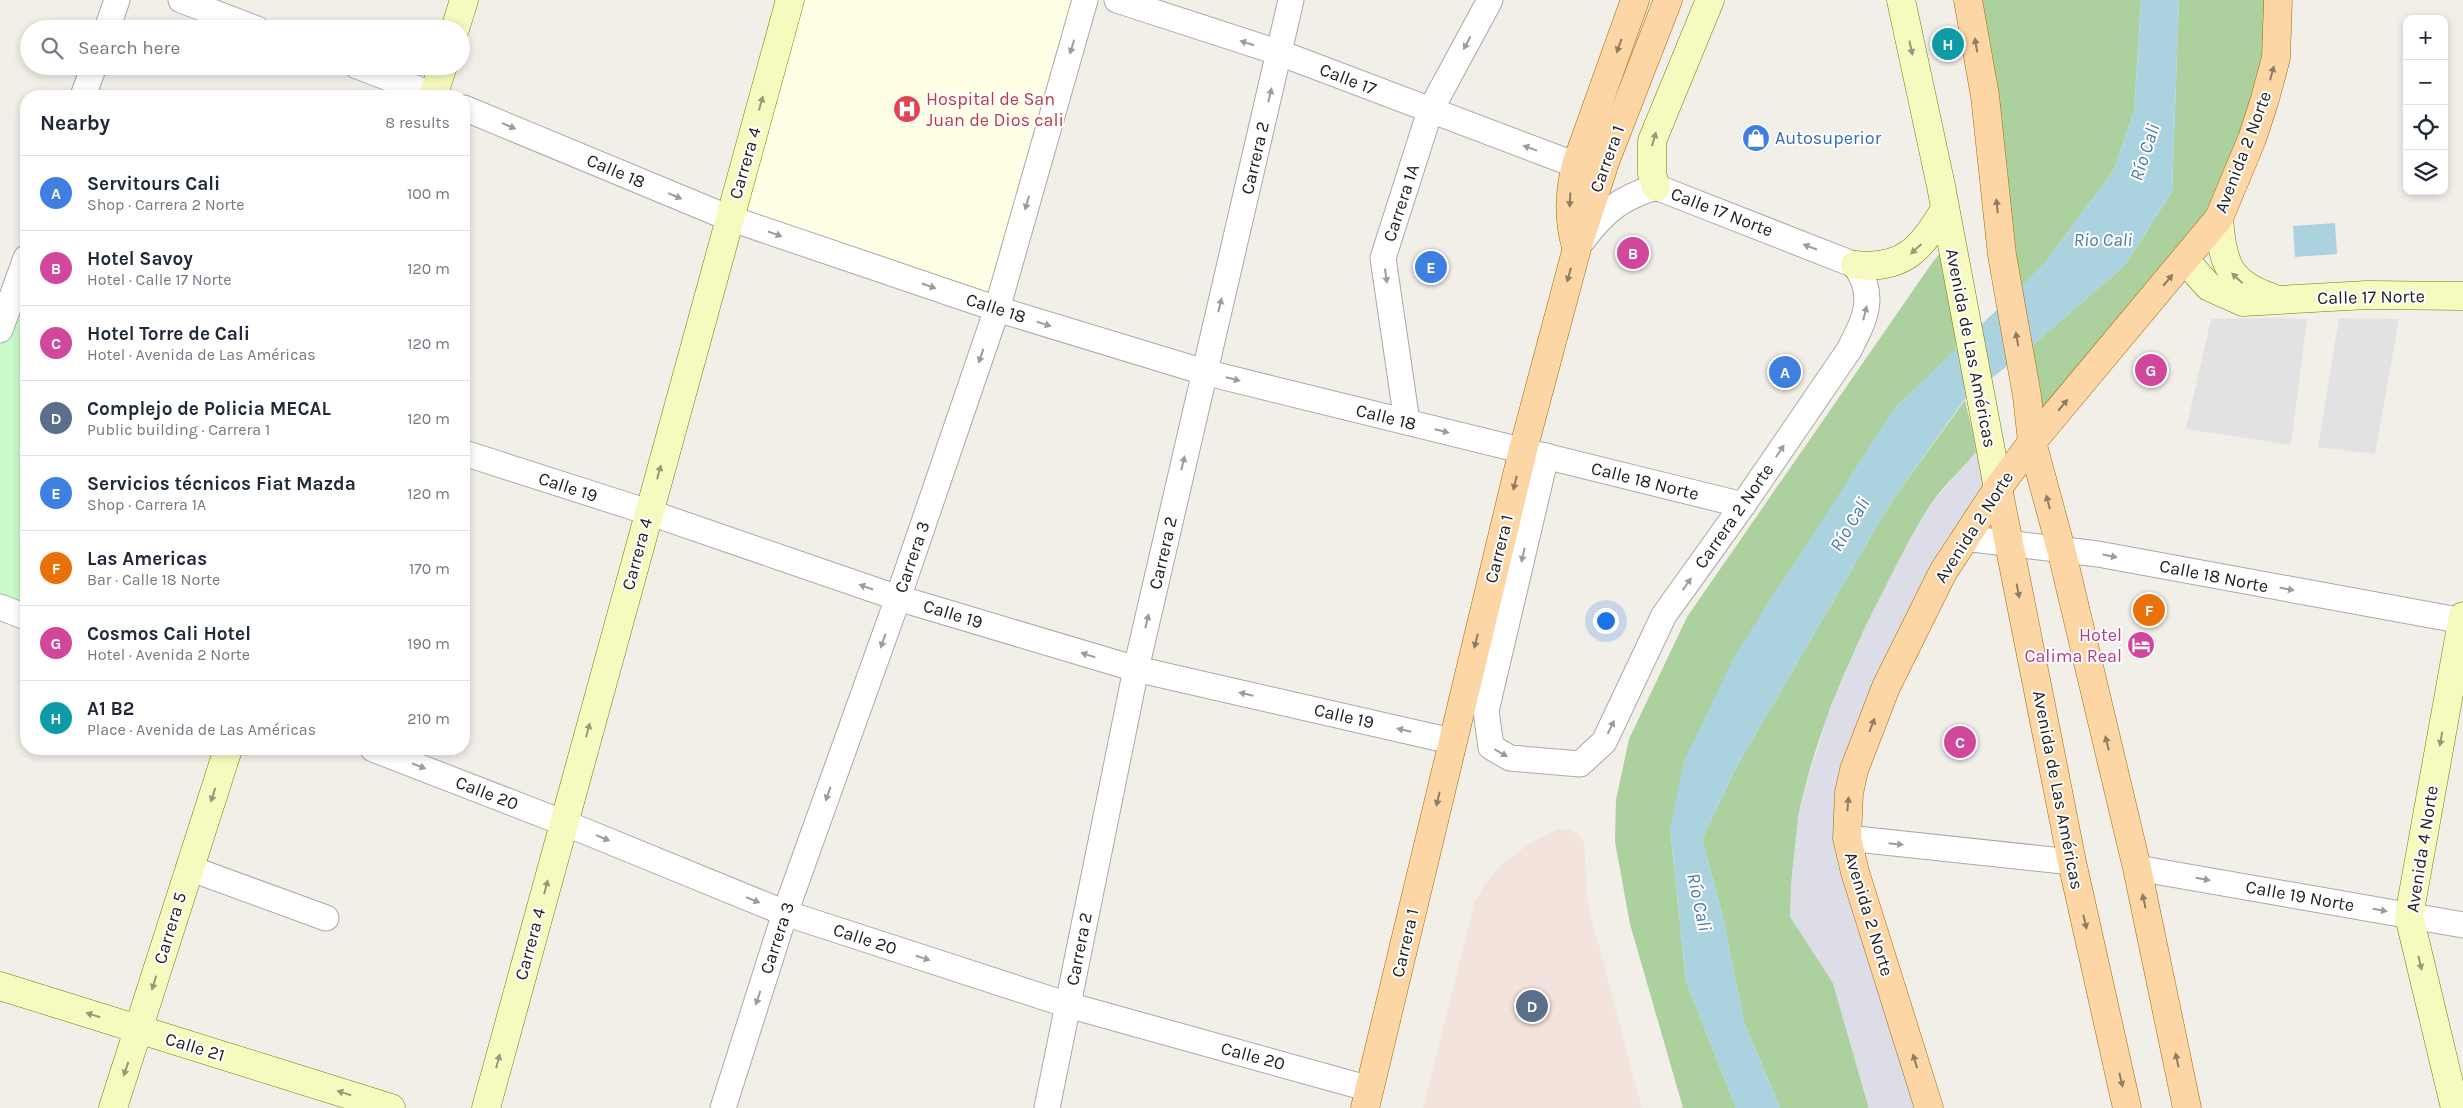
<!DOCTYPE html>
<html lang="en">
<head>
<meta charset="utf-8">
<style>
	body { margin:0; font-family:Karla,sans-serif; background:#f2f2f3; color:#1f2937 }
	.controls { position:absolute; right:15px; top:15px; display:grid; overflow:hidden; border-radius:10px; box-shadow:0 2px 8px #0003 }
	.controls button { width:45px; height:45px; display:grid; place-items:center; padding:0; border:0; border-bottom:1px solid #e0e1e3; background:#fff; color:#1f2937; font:25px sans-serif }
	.you { position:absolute; left:1605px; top:620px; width:18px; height:18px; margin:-12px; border:4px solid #fff; border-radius:50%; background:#1a73e8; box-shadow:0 0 0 8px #1a73e833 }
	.badge { display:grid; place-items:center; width:32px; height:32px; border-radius:50%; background:#d40000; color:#fff; font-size:16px; font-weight:700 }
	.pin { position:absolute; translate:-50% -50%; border:2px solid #fff; box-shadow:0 1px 5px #0006 }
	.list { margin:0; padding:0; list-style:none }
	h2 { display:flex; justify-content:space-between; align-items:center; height:65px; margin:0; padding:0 20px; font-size:21px }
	h2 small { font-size:16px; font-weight:400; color:#747a83 }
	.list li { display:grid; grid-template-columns:32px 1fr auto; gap:15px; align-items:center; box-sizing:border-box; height:75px; padding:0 20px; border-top:1px solid #e0e1e3 }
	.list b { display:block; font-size:19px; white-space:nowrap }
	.list p { margin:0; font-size:16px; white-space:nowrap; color:#747a83 }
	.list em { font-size:16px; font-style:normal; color:#747a83 }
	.icon { flex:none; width:28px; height:28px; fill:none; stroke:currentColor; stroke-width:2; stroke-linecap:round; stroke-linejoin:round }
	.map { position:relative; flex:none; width:2463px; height:1108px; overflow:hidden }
	.search { position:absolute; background:#fff; box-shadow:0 2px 8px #0003; left:20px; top:20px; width:450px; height:55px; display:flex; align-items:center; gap:12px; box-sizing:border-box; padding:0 18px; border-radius:28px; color:#747a83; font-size:19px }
	.panel { position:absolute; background:#fff; box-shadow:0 2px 8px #0003; left:20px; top:90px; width:450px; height:665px; border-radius:20px }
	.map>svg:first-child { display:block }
</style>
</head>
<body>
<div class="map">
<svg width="2463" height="1108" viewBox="0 0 2463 1108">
	<rect width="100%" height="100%" fill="#f2efe9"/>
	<path fill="#ffffe5" d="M790,0H1085L997,309L729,218Z"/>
	<path fill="#f3e3dd" d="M1558,829L1571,830L1578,834L1584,842L1588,904L1642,1108H1423L1474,904L1484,885L1502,864L1529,844Z"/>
	<g fill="#add19e">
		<path d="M1968,0H2141L2134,111L2114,170L2044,264L2009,300Z"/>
		<path d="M2179,0H2278L2219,218L2032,442L2020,356L2124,266L2172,192Z"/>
		<path d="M1950,241L1954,266L1956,350L1894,409L1670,828L1686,981L1736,1108H1683L1630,924L1615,842L1616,800L1629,739L1687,617L1932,263Z"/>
		<path d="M1965,400L1977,452C1961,470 1942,487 1929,507C1912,534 1898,562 1884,590C1847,663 1814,738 1798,818L1824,966L1833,983L1869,1108H1780L1744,1022L1722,913L1702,839L1737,766L1891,502Z"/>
	</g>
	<path fill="#c8facc" d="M10,304L26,310V617L0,607V330Z"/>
	<g fill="#e2e2e2">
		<path d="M2276,318L2307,319L2291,445L2186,429L2211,319Z"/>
		<path d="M2339,318L2399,319L2375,454L2318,447Z"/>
	</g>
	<path fill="#dddde8" d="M1987,426L1998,488L1849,793L1929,1108H1869L1833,983L1790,917L1791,884L1798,818L1803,794L1831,705L1866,625L1908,543L1930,505L1976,452L1974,440Z"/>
	<g fill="#aad3df">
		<path d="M2141,0H2179L2172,192L2124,266L2020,356L1964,400L1891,502L1737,766L1702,839L1722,913L1744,1022L1780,1108H1736L1686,981L1670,828L1684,761L1736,653L1894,409L2044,264L2114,170L2134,111Z"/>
		<path d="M2335,223L2337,254L2295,257L2293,226Z"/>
	</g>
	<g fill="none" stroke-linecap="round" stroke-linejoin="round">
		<g stroke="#a9a9a9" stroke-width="27">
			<g id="street">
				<path d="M181,0L257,29"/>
				<path d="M1117,0L1280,53L1576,165"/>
				<path d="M107,29L117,0"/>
				<path d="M357,66L436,96"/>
				<path d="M83,96L94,66"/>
				<path d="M464,108L729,218L997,309L1204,372L1743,505"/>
				<path d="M0,330L26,258"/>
				<path d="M1407,422L1383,258L1430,111L1490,0"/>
				<path d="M464,453L648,512L898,598L1136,669L1451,741"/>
				<path d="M1546,456L1486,711L1491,747L1510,758L1580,764L1604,742L1664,615L1743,505L1849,350C1865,319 1877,296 1855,265L1656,187C1620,198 1605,211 1582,241"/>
				<path d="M1964,538L2098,554L2463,621"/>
				<path d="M0,607L26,617"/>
				<path d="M373,749L577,828L785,913L1068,1005L1370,1089"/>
				<path d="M1847,838L2072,862"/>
				<path d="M189,868L326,918"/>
				<path d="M2137,868L2463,925"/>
				<path d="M723,1108L785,913L898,598L997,309L1085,0"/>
				<path d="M1047,1108L1136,669L1291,0"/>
			</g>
		</g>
		<g stroke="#707d05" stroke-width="29">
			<g id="secondary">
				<path d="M1901,0L1941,186L1998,488"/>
				<path d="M455,29L464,0"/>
				<path d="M433,96L443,66"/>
				<path d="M1656,187L1652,174V141L1710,0"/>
				<path d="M2219,218C2222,260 2227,283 2271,297"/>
				<path d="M2185,260L2209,287L2243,302L2367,295L2463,296"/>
				<path d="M1855,265C1905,270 1921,248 1945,209"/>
				<path d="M0,986L391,1108"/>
				<path d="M113,1108L228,749"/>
				<path d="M486,1108L790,0"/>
				<path d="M2455,1108L2409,916L2463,616"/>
			</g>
		</g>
		<g stroke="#a06b00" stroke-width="29">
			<g id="primary">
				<path d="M1968,0L1985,96L2002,255L2027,396L2032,442L2061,549L2137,868L2187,1108"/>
				<path d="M1576,247C1568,218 1569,194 1576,165L1635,0"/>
				<path d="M1998,488L2072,862L2127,1108"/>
				<path d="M1365,1108L1523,450L1577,248L1605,162L1668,0"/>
				<path d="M1929,1108L1855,872L1847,838L1849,793L1854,770L1886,687L1943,572L1998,488L2032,442L2219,218L2252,139L2265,99L2276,58L2278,0"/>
			</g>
		</g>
		<use href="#street" stroke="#fff" stroke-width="25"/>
		<use href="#secondary" stroke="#f7fabf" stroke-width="28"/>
		<use href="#primary" stroke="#fcd6a4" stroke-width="28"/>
	</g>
	<defs><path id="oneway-solid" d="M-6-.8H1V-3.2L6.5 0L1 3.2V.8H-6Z" transform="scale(1.25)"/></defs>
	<g fill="#9c9c9c">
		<use href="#oneway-solid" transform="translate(1247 43) rotate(-162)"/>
		<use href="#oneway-solid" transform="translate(1467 43) rotate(118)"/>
		<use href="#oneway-solid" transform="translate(1072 47) rotate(106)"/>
		<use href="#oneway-solid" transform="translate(1270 95) rotate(-77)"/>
		<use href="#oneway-solid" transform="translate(509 126) rotate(23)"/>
		<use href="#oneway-solid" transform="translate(1530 148) rotate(-160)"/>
		<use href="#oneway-solid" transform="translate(675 196) rotate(23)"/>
		<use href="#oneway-solid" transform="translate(1027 203) rotate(106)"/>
		<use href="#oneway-solid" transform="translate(775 234) rotate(19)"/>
		<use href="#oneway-solid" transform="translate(1810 247) rotate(-159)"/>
		<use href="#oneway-solid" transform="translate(1386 276) rotate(82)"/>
		<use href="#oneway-solid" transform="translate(929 286) rotate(19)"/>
		<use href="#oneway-solid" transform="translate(1220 305) rotate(-77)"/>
		<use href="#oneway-solid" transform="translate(1865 313) rotate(-76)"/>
		<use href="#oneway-solid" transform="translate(1044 324) rotate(17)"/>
		<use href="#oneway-solid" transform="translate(981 356) rotate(109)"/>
		<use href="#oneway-solid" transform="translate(1233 379) rotate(14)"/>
		<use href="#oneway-solid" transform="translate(1442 431) rotate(14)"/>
		<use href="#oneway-solid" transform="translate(1780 451) rotate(-56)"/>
		<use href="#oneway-solid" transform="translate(1183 463) rotate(-77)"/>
		<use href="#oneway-solid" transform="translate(1523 555) rotate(103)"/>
		<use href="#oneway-solid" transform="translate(2110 556) rotate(11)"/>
		<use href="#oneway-solid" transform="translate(1687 584) rotate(-55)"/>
		<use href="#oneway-solid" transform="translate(866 587) rotate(-161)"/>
		<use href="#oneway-solid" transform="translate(2287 589) rotate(11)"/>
		<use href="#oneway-solid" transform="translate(1147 621) rotate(-77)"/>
		<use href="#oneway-solid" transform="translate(883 641) rotate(110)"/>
		<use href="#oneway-solid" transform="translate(1088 655) rotate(-163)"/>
		<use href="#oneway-solid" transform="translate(1246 694) rotate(-167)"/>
		<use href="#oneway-solid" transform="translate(1611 727) rotate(-64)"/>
		<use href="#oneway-solid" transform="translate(1404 730) rotate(-167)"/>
		<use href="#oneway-solid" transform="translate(1501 753) rotate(30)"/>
		<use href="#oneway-solid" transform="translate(419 766) rotate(21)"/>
		<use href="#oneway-solid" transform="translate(828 794) rotate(110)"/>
		<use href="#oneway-solid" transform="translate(603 838) rotate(22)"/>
		<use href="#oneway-solid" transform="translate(1896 844) rotate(6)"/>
		<use href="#oneway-solid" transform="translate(2203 879) rotate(10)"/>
		<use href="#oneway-solid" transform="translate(753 900) rotate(22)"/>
		<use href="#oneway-solid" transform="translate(2380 910) rotate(10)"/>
		<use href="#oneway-solid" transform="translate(923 958) rotate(18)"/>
		<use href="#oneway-solid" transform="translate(758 998) rotate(108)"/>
	</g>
	<g fill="#8f7c63">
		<use href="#oneway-solid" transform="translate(1976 45) rotate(-100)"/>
		<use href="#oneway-solid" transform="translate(1619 46) rotate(110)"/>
		<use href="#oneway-solid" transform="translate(2272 73) rotate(-75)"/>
		<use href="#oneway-solid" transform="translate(1570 200) rotate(93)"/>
		<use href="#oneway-solid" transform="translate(1997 206) rotate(-96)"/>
		<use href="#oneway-solid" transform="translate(1569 275) rotate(105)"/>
		<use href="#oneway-solid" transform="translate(2168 280) rotate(-50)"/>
		<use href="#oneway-solid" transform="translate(2017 339) rotate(-100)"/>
		<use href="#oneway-solid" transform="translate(2063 405) rotate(-50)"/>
		<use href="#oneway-solid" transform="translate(1515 483) rotate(104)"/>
		<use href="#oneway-solid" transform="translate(2048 502) rotate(-105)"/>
		<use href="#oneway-solid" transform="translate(2018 591) rotate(79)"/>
		<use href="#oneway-solid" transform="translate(1476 641) rotate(104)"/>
		<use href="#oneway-solid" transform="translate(1872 725) rotate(-69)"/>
		<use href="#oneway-solid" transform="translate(2107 743) rotate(-104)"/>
		<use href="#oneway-solid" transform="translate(1438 799) rotate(103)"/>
		<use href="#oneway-solid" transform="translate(1848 804) rotate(-85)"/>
		<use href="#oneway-solid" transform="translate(2144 901) rotate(-102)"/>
		<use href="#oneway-solid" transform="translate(2085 922) rotate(77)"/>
		<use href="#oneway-solid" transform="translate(2177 1060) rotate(-102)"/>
		<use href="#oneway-solid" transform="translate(1915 1061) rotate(-107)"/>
		<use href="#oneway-solid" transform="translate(2121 1080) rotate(77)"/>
	</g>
	<g fill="#979978">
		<use href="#oneway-solid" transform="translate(1911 48) rotate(78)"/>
		<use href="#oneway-solid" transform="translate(761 103) rotate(-74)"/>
		<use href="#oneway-solid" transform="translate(1654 139) rotate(-74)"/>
		<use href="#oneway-solid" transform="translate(1916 249) rotate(138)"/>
		<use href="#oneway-solid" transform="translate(2237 278) rotate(-137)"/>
		<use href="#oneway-solid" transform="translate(659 472) rotate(-75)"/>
		<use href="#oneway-solid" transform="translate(588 730) rotate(-75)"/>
		<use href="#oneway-solid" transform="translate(2441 739) rotate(100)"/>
		<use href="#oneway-solid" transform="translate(213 795) rotate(108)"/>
		<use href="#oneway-solid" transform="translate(546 887) rotate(-75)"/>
		<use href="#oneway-solid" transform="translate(2420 963) rotate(77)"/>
		<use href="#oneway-solid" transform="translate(154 983) rotate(107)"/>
		<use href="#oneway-solid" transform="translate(93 1015) rotate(-163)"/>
		<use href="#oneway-solid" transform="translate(498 1061) rotate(-75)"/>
		<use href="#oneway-solid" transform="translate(126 1069) rotate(109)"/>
		<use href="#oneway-solid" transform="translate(344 1093) rotate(-163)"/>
	</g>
	<defs>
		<g id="hospital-disc" transform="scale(1.4375)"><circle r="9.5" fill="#e0444e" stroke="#fff"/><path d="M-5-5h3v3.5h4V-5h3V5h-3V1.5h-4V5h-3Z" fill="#fff"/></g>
		<g id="shop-disc" transform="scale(1.4375)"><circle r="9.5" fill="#3f7fe0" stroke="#fff"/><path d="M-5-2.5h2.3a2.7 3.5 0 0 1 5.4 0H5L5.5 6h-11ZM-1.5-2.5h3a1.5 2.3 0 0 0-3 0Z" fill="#fff"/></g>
		<g id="hotel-disc" transform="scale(1.4375)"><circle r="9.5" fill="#d1479c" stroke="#fff"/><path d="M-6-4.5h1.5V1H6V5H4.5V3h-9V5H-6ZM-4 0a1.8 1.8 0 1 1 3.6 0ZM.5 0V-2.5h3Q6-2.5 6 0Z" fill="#fff"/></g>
	</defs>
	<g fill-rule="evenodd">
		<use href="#hospital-disc" x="907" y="109"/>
		<use href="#shop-disc" x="1756" y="138"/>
		<use href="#hotel-disc" x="2141" y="645"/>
	</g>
	<g text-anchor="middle" stroke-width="4" stroke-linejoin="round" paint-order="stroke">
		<g font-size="18" fill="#222" stroke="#fff">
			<text transform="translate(1348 79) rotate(21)" y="6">Calle 17</text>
			<text transform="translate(2243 152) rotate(-69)" y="6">Avenida 2 Norte</text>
			<text transform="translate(1255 158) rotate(-77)" y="6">Carrera 2</text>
			<text transform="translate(1607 159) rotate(-70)" y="6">Carrera 1</text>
			<text transform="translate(745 163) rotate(-74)" y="6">Carrera 4</text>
			<text transform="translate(616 171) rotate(23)" y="6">Calle 18</text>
			<text transform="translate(1401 203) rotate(-72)" y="6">Carrera 1A</text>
			<text transform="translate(1722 212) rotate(21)" y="6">Calle 17 Norte</text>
			<text transform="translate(2371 297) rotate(-1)" y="6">Calle 17 Norte</text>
			<text transform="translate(996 308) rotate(18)" y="6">Calle 18</text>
			<text transform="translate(1971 348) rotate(79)" y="6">Avenida de Las Américas</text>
			<text transform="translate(1386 417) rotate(14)" y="6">Calle 18</text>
			<text transform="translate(1645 481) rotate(14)" y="6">Calle 18 Norte</text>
			<text transform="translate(568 487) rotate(18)" y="6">Calle 19</text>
			<text transform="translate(1734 516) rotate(-55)" y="6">Carrera 2 Norte</text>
			<text transform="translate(1974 527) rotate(-57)" y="6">Avenida 2 Norte</text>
			<text transform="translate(1499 549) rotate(-76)" y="6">Carrera 1</text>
			<text transform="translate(1163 553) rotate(-77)" y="6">Carrera 2</text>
			<text transform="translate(637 554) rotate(-75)" y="6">Carrera 4</text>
			<text transform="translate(912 557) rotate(-71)" y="6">Carrera 3</text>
			<text transform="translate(2214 576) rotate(11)" y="6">Calle 18 Norte</text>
			<text transform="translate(953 614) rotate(17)" y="6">Calle 19</text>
			<text transform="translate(1344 716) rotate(13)" y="6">Calle 19</text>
			<text transform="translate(2058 790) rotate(79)" y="6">Avenida de Las Américas</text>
			<text transform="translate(487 793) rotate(21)" y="6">Calle 20</text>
			<text transform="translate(2422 849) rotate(-81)" y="6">Avenida 4 Norte</text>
			<text transform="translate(2300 896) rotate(10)" y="6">Calle 19 Norte</text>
			<text transform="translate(1869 914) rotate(73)" y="6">Avenida 2 Norte</text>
			<text transform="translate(170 928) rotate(-73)" y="6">Carrera 5</text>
			<text transform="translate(777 938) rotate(-72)" y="6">Carrera 3</text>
			<text transform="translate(865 939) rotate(18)" y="6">Calle 20</text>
			<text transform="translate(1405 943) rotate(-77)" y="6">Carrera 1</text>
			<text transform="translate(530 944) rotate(-75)" y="6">Carrera 4</text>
			<text transform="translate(1079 949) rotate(-79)" y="6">Carrera 2</text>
			<text transform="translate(195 1047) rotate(17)" y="6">Calle 21</text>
			<text transform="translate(1253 1056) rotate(15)" y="6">Calle 20</text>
		</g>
		<g font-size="18" fill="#be3a42" stroke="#fff" text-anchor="start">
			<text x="926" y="105">Hospital de San<tspan x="926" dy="21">Juan de Dios cali</tspan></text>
		</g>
		<g font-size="18" fill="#366cbe" stroke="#fff" text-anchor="start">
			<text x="1775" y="144">Autosuperior</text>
		</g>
		<g font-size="18" fill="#b23c85" stroke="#fff" text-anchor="end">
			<text x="2122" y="641">Hotel<tspan x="2122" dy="21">Calima Real</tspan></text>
		</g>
		<g font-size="19" font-style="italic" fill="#4a7aab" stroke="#fff">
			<text transform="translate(2144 152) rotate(-72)" y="7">Río Cali</text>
			<text x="2103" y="246">Rio Cali</text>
			<text transform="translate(1849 524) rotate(-59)" y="7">Río Cali</text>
			<text transform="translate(1700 902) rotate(78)" y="7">Río Cali</text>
		</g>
	</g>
</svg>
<div class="controls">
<button>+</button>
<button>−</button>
<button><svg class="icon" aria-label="locate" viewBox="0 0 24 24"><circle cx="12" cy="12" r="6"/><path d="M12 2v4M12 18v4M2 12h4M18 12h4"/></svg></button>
<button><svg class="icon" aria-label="layers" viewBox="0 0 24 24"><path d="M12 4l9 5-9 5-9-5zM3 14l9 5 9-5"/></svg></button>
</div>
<div class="you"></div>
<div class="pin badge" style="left:1785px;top:372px;background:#3f7fe0">A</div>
<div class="pin badge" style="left:1633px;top:253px;background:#d1479c">B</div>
<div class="pin badge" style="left:1960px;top:742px;background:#d1479c">C</div>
<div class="pin badge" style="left:1532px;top:1006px;background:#5c6f8a">D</div>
<div class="pin badge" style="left:1431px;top:267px;background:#3f7fe0">E</div>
<div class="pin badge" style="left:2149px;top:610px;background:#e8710a">F</div>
<div class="pin badge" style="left:2151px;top:370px;background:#d1479c">G</div>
<div class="pin badge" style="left:1948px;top:44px;background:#0f9aa8">H</div>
<div class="search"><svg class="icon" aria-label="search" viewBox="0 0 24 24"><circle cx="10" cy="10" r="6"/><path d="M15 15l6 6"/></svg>Search here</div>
<section class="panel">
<h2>Nearby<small>8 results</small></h2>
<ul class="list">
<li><span class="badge" style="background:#3f7fe0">A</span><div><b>Servitours Cali</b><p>Shop · Carrera 2 Norte</p></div><em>100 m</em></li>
<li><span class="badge" style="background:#d1479c">B</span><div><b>Hotel Savoy</b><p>Hotel · Calle 17 Norte</p></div><em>120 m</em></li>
<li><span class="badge" style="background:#d1479c">C</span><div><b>Hotel Torre de Cali</b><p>Hotel · Avenida de Las Américas</p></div><em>120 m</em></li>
<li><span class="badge" style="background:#5c6f8a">D</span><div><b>Complejo de Policia MECAL</b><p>Public building · Carrera 1</p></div><em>120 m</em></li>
<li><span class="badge" style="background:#3f7fe0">E</span><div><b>Servicios técnicos Fiat Mazda</b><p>Shop · Carrera 1A</p></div><em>120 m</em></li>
<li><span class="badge" style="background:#e8710a">F</span><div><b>Las Americas</b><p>Bar · Calle 18 Norte</p></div><em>170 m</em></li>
<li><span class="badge" style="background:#d1479c">G</span><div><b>Cosmos Cali Hotel</b><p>Hotel · Avenida 2 Norte</p></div><em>190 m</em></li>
<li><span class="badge" style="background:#0f9aa8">H</span><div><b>A1 B2</b><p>Place · Avenida de Las Américas</p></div><em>210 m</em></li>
</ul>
</section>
</div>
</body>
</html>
